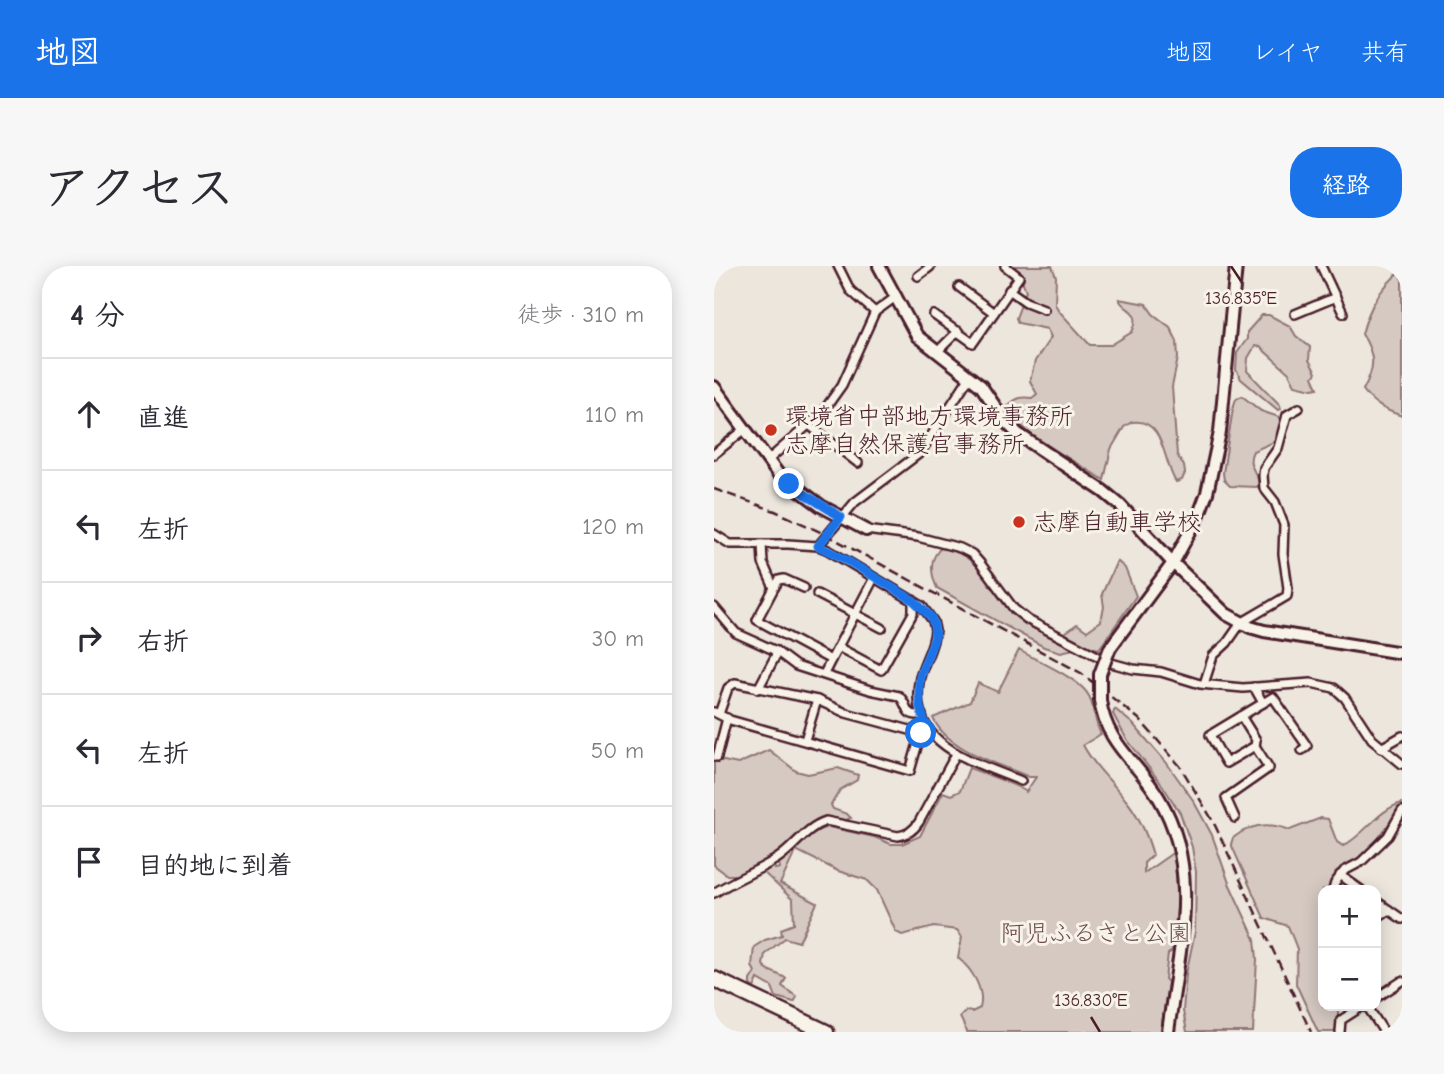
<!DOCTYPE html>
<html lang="ja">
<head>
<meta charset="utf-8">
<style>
	body { margin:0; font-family:"Comic Neue","Klee One",sans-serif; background:#f7f7f7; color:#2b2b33 }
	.controls { position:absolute; right:21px; bottom:21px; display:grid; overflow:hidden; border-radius:14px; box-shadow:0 4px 18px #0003 }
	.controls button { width:63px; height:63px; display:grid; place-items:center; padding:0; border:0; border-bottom:2px solid #e1e1e2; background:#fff; color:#2b2b33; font:35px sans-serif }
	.stop { position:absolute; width:21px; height:21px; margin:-16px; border:5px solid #1a73e8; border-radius:50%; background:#fff }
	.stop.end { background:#1a73e8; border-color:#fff; box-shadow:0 2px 7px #0008 }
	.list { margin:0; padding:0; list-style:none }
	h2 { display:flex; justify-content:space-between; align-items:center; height:91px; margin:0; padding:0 28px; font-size:30px }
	h2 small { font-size:23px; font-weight:400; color:#7c7c81 }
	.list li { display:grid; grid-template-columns:46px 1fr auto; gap:21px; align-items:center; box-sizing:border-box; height:112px; padding:0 28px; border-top:2px solid #e1e1e2 }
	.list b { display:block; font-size:26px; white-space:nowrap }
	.list em { font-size:23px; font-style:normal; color:#7c7c81 }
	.icon { flex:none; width:38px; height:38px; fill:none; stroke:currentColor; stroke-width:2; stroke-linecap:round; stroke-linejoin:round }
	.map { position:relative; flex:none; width:688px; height:766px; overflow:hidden; border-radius:28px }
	header { display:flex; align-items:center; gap:42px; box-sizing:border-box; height:98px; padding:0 35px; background:#1a73e8; color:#fff }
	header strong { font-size:33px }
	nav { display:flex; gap:38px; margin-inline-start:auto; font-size:24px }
	.intro { display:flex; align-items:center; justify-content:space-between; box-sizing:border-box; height:168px; padding:0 42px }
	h1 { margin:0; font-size:49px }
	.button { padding:18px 32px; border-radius:28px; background:#1a73e8; color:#fff; font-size:24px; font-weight:700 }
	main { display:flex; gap:42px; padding:0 42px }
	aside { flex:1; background:#fff; border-radius:28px; box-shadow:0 4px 18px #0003 }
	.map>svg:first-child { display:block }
</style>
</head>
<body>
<header>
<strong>地図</strong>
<nav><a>地図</a><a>レイヤ</a><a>共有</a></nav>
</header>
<div class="intro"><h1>アクセス</h1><a class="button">経路</a></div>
<main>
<aside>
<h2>4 分<small>徒歩 · 310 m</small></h2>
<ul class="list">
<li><svg class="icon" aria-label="ahead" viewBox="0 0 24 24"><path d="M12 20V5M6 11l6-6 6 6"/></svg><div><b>直進</b></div><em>110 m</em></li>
<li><svg class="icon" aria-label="left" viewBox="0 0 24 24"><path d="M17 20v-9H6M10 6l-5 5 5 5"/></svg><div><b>左折</b></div><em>120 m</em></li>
<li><svg class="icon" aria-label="right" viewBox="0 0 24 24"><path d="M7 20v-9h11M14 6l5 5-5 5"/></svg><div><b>右折</b></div><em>30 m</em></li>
<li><svg class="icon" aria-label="left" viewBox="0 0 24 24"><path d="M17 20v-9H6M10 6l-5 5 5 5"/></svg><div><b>左折</b></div><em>50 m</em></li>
<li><svg class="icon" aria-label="arrive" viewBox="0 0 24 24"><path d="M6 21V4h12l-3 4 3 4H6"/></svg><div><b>目的地に到着</b></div></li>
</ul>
</aside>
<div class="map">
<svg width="688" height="766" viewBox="0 0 688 766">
	<rect width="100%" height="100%" fill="#ece6dd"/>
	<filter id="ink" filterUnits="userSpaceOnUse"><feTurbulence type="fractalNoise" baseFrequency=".0143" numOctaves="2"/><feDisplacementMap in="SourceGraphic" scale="14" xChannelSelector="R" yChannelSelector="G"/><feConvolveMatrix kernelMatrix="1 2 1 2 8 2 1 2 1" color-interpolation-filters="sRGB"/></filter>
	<g filter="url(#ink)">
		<g fill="#d5c9c2" stroke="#907476" stroke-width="2">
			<path d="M296,0H338L342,11L341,38L345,45L376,79H397L418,66C429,43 410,46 405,33L432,38L439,48L456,61L463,75L464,92L458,121L463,189L470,200L471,207L468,214L462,216C449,198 451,151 418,156L410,161L397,183L390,214L320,171L291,145V142C302,133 304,130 318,132L323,128L316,115L321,95L337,71L333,63L304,57L302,52L312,25L305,6Z"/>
			<path d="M688,4V150C671,144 660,139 649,124C661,102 662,90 648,68C655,41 666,22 688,4Z"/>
			<path d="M548,49H555L576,60L582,70L596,81L595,94L602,107L599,111L604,122L598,123L581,119L575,107L546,81L541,80L534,92L533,105L566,139L567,143L564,144L527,113L522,104L523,87L533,73V66Z"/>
			<path d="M528,130L547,145L565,151L567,160L560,176L539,185C532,199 542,204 545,217L543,221L516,220L510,214L509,207L519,142L522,133Z"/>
			<path d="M228,281C260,289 267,305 284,330C297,348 324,369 347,370L363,358L373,365L387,355L390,341L388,328L403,295L411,302L422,330L385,383L372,380L347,386L330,381L223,322C216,306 215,292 228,281Z"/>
			<path d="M305,384C323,395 367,413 375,430C381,442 380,456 387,468L369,479C380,501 397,514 411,533C425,549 433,568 439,589L430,597V607L460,586L464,633L458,685L454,688L451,713L454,716L447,766H253L246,751L252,745L258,746L266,742C271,724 258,703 244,692L248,671L243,664L220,661L188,669L182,666L163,624L153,614L124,605L82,584L66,618L103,637L85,676L71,672L51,688L49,699L54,704L72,712L68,720L83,731L80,736L62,731L58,721L44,713L40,722L36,719V714L41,706L38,700L40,681L51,674L68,669L67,663L80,658L79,634L48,605L59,599L61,603L66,602L65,597C79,582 95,565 115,561L160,571L177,578H188L206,570L229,526L237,529L246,525L255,502C266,506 309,521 312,526L322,511H315C284,497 233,484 219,452L256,436L264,417L284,426Z"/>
			<path d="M401,443L419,458L452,496L479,534L498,569L515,617L541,673L543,693L539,766H473L469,745L472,708L481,666L482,606L478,581L466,547L449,520L412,472L399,448Z"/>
			<path d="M55,484L82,505L94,508L124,502L144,509L143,514L126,524L117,539L119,543L133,548L137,552L132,554L116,552L101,555L56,593L24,609H13L0,599V493L24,498Z"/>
			<path d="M688,537V541L653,587L633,601L617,624H609V740H624V766H604L582,718L583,683L574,660L550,652L517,578L519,572C536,558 555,556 576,564L607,552L614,553L623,576L629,580C652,568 663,544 688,537Z"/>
		</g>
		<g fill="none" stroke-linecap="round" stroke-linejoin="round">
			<g stroke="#4a1f2b" stroke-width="12">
				<g id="street">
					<path d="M124,0L136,24L161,46"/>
					<path d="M607,0L629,47"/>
					<path d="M0,2L2,0"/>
					<path d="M204,10L216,1L215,0"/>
					<path d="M245,21L280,47"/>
					<path d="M295,24L312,36L330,43"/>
					<path d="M581,48L622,31"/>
					<path d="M220,49L259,77L305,11L291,0"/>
					<path d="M223,86L244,65"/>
					<path d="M95,159L144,197"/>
					<path d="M0,188L30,164"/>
					<path d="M53,195L108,147L128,119L161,46L183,30"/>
					<path d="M152,264L204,271L246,282L258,288L266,297L300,343L314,354L397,397L419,403L447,406L486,418L529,422L597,417L620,422L631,432L658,473L688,498"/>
					<path d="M0,268L16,278H74L104,280L114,284L208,340L219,355L221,364C220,381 210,395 206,411C191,479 259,495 307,515"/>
					<path d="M48,278L49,297L60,322L43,354L117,394L110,408"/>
					<path d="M104,280L141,236L206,187L256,110"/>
					<path d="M60,322L65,314L70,313L90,322"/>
					<path d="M103,328L168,362"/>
					<path d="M0,341L22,367L62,385L82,400L156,424L185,430C196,440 188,450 208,449"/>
					<path d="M124,381L167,404L199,347V334"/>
					<path d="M117,394L160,312"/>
					<path d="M490,418L499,390L513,377L527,357L573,330L574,322L569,288L570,259L561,236L550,222L549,209L550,202L564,182L573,149L585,142"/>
					<path d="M44,423L61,391L62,385"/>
					<path d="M549,437L559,431L593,480L588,484"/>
					<path d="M0,446L16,454L196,505L207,467L212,460"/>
					<path d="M5,448L14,422L21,417L103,434L132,447L207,467"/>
					<path d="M527,450L542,474L541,480L512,497L496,469L549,437L540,421"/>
					<path d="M91,474L103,434"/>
					<path d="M667,482L688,470"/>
					<path d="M3,491L13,452"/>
					<path d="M521,552L512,532L555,502L541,480"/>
					<path d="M626,609L647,624"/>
					<path d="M619,624L621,617L630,605L647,596L674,570L688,545"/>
					<path d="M0,627C20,614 44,605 64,592C82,580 91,562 112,555L184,570C194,569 200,564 205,556L242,488"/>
					<path d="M662,635L688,653"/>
					<path d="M662,652L675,644"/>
					<path d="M662,732L688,715"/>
					<path d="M653,740L670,766"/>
					<path d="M626,766L627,754L649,740"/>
				</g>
			</g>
			<g stroke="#4a1f2b" stroke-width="16">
				<g id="secondary">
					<path d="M165,0L203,70L267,120L291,155L304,168L389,225L406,239L459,297L512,348L536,361L550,365L688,387"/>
					<path d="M0,121L64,208L107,240L152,264"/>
					<path d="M396,382L459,297L484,251L493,227L506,166L522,0"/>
					<path d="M386,434C392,479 424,496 445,532C489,605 464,687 454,766"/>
				</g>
			</g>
			<g stroke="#4a1f2b" stroke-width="19">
				<path id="highway" d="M0,713L112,766"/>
			</g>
			<use href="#street" stroke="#f7f3e8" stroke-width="7"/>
			<use href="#secondary" stroke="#f7f3e8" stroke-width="10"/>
			<use href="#highway" stroke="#f7f3e8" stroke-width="14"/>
			<path stroke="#4a1f2b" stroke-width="2.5" stroke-dasharray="10 5" stroke-linecap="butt" d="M0,223L61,245L113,269L367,407L425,453L466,500L499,555L597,766"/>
			<g stroke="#4a1f2b" stroke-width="16" stroke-linecap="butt">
				<path id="secondary-bridge" d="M386,434V408L396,382"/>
			</g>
			<use href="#secondary-bridge" stroke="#f7f3e8" stroke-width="10"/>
		</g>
	</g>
	<g fill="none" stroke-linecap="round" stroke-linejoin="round" filter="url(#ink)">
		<path stroke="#1a73e8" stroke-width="9" d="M75,218L127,251L104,280L129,292L199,334L217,351L220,359L221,371L206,410L205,421L206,441L212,460L207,467"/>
	</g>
	<path fill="none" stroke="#4a1f2b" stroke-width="2.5" d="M517,0L527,15M377,751L386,766"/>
	<g fill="#c8321e" stroke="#f7f3e8" stroke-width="2.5">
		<circle cx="57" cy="164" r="7"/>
		<circle cx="305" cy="256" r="7"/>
	</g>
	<g text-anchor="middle" stroke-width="6" stroke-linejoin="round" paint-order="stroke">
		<g font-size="24" fill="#4a1f2b" stroke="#f7f3e8" text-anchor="start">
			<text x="71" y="158">環境省中部地方環境事務所<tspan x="71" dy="28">志摩自然保護官事務所</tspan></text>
			<text x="319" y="264">志摩自動車学校</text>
		</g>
		<g font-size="24" fill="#6d4a51" stroke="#f7f3e8">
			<text x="382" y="675">阿児ふるさと公園</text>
		</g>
	</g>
	<g font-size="18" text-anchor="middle" fill="#4a1f2b" stroke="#f7f3e8" stroke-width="6" stroke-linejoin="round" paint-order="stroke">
		<text x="527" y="38">136.835°E</text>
		<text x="377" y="740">136.830°E</text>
	</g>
</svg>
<div class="controls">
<button>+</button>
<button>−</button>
</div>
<div class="stop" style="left:207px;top:467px"></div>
<div class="stop end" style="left:75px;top:218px"></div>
</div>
</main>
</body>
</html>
